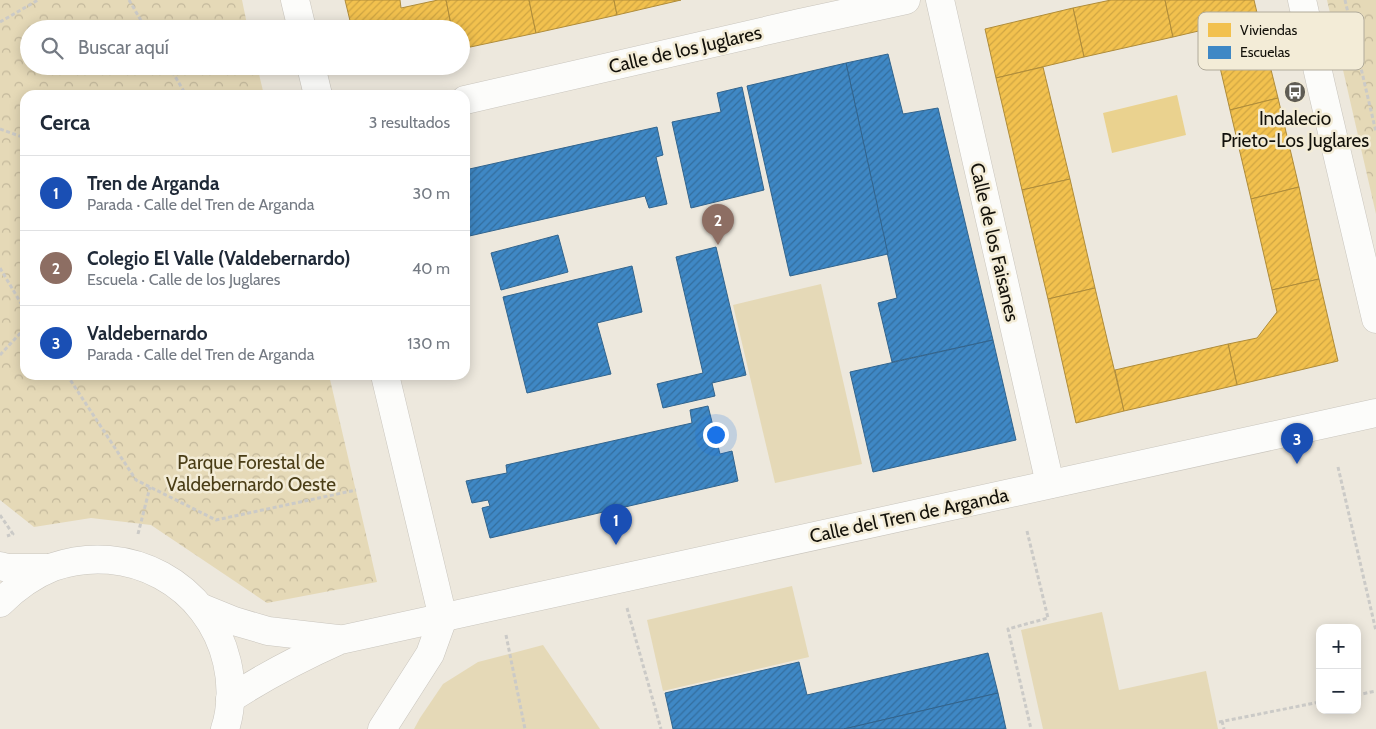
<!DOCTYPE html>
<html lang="es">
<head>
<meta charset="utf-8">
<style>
	body { margin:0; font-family:Cabin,sans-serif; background:#f6f6f7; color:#1f2937 }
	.controls { position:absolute; right:15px; bottom:15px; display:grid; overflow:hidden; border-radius:10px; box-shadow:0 2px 12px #0003 }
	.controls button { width:45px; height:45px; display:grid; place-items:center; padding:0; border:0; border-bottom:1px solid #e0e1e3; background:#fff; color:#1f2937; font:25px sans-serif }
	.you { position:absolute; left:715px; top:434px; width:18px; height:18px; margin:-12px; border:4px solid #fff; border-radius:50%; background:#1a73e8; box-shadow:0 0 0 8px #1a73e833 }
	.badge { display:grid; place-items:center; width:32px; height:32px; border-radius:50%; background:#2563eb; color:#fff; font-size:16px; font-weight:700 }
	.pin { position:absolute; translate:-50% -41px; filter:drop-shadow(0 1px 2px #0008) }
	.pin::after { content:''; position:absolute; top:26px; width:18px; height:15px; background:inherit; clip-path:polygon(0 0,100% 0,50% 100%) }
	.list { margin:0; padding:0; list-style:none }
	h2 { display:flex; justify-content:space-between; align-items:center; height:65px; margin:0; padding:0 20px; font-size:21px }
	h2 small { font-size:16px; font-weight:400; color:#747a83 }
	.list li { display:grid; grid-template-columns:32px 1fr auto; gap:15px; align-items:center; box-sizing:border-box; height:75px; padding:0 20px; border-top:1px solid #e0e1e3 }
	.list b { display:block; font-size:19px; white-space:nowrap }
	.list p { margin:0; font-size:16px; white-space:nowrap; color:#747a83 }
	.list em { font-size:16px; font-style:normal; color:#747a83 }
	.icon { flex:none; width:28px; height:28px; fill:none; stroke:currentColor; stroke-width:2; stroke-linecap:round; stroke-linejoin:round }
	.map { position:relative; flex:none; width:1376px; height:729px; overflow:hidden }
	.search { position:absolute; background:#fff; box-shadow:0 2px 12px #0003; left:20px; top:20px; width:450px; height:55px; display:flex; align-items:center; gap:12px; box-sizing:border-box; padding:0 18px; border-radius:28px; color:#747a83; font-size:19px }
	.panel { position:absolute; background:#fff; box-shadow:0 2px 12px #0003; left:20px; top:90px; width:450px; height:290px; border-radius:15px }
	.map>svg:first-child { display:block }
</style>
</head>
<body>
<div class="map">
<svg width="1376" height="729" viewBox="0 0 1376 729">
	<defs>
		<pattern id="park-crowns" width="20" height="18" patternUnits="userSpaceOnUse" patternTransform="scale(1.25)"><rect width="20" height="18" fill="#e5d9b7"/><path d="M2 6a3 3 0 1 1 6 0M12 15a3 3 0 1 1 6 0" fill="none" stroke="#c4b99c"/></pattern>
		<pattern id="homes-hatch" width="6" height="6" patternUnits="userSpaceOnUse" patternTransform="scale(1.25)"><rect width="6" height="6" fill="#f2c14e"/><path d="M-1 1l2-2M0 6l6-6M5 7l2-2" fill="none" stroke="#cfa543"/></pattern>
		<pattern id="schools-hatch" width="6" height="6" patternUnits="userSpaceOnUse" patternTransform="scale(1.25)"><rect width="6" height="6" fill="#3f88c5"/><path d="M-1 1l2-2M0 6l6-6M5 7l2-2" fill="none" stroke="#346e9e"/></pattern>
	</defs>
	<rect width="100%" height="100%" fill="#ede8dd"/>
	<g fill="url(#park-crowns)">
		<path d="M0,0H242L248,29H29V66H257L264,95H25V375H329L377,582L267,603L151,525L91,518L34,527L0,500Z"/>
		<path d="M1327,0H1376V214Z"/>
	</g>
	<g fill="#e5d9b7">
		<path d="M821,284L862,464L775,483L733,305Z"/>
		<path d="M792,586L809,657L663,691L647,620Z"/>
		<path d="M1102,612L1119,690L1206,671L1218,729H1043L1021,630Z"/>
		<path d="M543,645L600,729H414L420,718L443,684L478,662Z"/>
	</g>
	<path fill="#ead28f" d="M1177,95L1186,135L1112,153L1103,113Z"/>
	<g fill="url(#homes-hatch)" stroke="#af8c3a">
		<path d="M345,0H400L401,8L438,0H446L452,29H352Z"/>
		<path d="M446,0H529L536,33L461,49V29H452Z"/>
		<path d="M529,0H614L617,15L536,33Z"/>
		<path d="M614,0H681L617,15Z"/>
		<path d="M1111,0H1165L1173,37L1084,57L1073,8Z"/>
		<path d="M1165,0H1254L1258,17L1173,37Z"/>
		<path d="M1073,8L1084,57L996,78L985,29Z"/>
		<path d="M1258,17L1278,98L1230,110L1211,29Z"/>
		<path d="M1043,67L1070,179L1022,190L996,78Z"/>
		<path d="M1278,98L1299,187L1251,199L1230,110Z"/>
		<path d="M1070,179L1095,288L1048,299L1022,190Z"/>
		<path d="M1299,187L1319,279L1272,290L1251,199Z"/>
		<path d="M1319,279L1338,361L1237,385L1228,344L1257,338L1277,312L1272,290Z"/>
		<path d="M1095,288L1124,411L1076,423L1048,299Z"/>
		<path d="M1228,344L1237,385L1124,411L1115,370Z"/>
	</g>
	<g fill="url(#schools-hatch)" stroke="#32648d">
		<path d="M888,54L903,114L938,108L993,340L892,362L878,303L897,298L846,63Z"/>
		<path d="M846,63L888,254L790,276L747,86Z"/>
		<path d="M742,87L764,190L691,208L672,122L721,112L717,93Z"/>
		<path d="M657,127L663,155L656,157L667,204L649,208L645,196L465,237V170Z"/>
		<path d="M558,235L568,272L501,290L491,253Z"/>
		<path d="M716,247L746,375L712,383L715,396L663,408L657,384L703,373L676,257Z"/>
		<path d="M632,266L642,312L597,323L611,374L527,393L503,297Z"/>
		<path d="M993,340L1016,440L873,472L850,372Z"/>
		<path d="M708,406L720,454L732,451L738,481L490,538L482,508L490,506L488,500L472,503L466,481L507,473L506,465L692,423L690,410Z"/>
		<path d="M988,653L998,693L844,729H673L665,693L799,662L807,695Z"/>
		<path d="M998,693L1006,729H844Z"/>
	</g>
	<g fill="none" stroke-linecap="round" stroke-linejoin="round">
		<g stroke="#c9c5bd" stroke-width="29">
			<g id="minor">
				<path d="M295,0L302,29"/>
				<path d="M940,0L1050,484"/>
				<path d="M311,66L318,95"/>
				<path d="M465,100L800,23L906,0"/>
				<path d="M385,375L443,618"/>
				<path d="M202,608L234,621L268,631L338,639"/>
				<path d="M230,699C265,676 302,657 340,640L1376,413"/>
				<path d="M382,729L430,654L443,618"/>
			</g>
		</g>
		<g stroke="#c9c5bd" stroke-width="29">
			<path id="tertiary" d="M1302,0L1321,85L1376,319"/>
		</g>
		<g stroke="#c9c5bd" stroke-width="29">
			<g id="primary">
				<path d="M0,566L8,568H48"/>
				<path d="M0,603C15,588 33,575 53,567C128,541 209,584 227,662C232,683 232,708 225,729"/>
			</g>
		</g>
		<g stroke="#cbcac7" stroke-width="3" stroke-dasharray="4 2.5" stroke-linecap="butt">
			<path d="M129,0L146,29"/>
			<path d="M1345,0L1376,132"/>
			<path d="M0,22L38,0"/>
			<path d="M169,66L186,95"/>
			<path d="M0,129L25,138"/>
			<path d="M0,268L25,310"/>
			<path d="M0,355L25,328"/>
			<path d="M67,375L136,480L216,520L356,490"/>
			<path d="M1338,467L1376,631"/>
			<path d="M0,515L13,534L7,536"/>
			<path d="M1027,531L1048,618L1008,629L1031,729"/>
			<path d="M138,534L150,487"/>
			<path d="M627,608L661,729"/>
			<path d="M506,635L525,729"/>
			<path d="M1357,695L1376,691"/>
			<path d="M1222,721L1224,729"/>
			<path d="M1219,722L1320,702"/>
		</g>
		<use href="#minor" stroke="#fcfcfa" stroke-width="28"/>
		<use href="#tertiary" stroke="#fcfcfa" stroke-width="28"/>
		<use href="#primary" stroke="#fcfcfa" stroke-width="28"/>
	</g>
	<defs>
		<g id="bus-disc" transform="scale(1.125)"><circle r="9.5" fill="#5f5c54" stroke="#f3ecd7"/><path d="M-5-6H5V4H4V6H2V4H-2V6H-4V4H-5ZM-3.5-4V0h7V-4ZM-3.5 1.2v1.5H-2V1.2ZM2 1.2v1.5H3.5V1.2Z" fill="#fff"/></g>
	</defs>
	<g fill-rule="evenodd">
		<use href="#bus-disc" x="1295" y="92"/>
	</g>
	<g text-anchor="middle" stroke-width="5" stroke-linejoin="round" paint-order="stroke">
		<g font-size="19" fill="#13110a" stroke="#f3ecd7">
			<text transform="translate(685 49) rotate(-13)" y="7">Calle de los Juglares</text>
			<text transform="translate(995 242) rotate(77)" y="7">Calle de los Faisanes</text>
			<text transform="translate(909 515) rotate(-12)" y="7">Calle del Tren de Arganda</text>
		</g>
		<g font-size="19" fill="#13110a" stroke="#f3ecd7">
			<text x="1295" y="125">Indalecio<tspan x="1295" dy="22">Prieto-Los Juglares</tspan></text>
		</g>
		<g font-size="19" fill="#4a3d16" stroke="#f3ecd7">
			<text x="251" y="469">Parque Forestal de<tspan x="251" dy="22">Valdebernardo Oeste</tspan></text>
		</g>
	</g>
	<rect x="1198" y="12" width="166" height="58" rx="8" fill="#f3ecd7" stroke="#b0aa9a" stroke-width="1"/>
	<rect x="1208" y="23" width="23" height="14" fill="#f2c14e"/>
	<rect x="1208" y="46" width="23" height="13" fill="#3f88c5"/>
	<g font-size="14" fill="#13110a">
		<text x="1240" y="35">Viviendas</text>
		<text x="1240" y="57">Escuelas</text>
	</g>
</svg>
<div class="controls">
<button>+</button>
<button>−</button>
</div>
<div class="you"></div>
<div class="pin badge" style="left:616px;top:545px;background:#1a4fb4">1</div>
<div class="pin badge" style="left:718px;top:245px;background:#8d6e63">2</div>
<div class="pin badge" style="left:1297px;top:464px;background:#1a4fb4">3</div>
<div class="search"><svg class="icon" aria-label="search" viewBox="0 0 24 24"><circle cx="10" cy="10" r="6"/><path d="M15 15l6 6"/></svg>Buscar aquí</div>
<section class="panel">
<h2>Cerca<small>3 resultados</small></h2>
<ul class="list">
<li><span class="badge" style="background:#1a4fb4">1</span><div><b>Tren de Arganda</b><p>Parada · Calle del Tren de Arganda</p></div><em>30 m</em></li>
<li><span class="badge" style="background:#8d6e63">2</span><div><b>Colegio El Valle (Valdebernardo)</b><p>Escuela · Calle de los Juglares</p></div><em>40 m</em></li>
<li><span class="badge" style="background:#1a4fb4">3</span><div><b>Valdebernardo</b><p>Parada · Calle del Tren de Arganda</p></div><em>130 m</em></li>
</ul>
</section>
</div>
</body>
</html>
